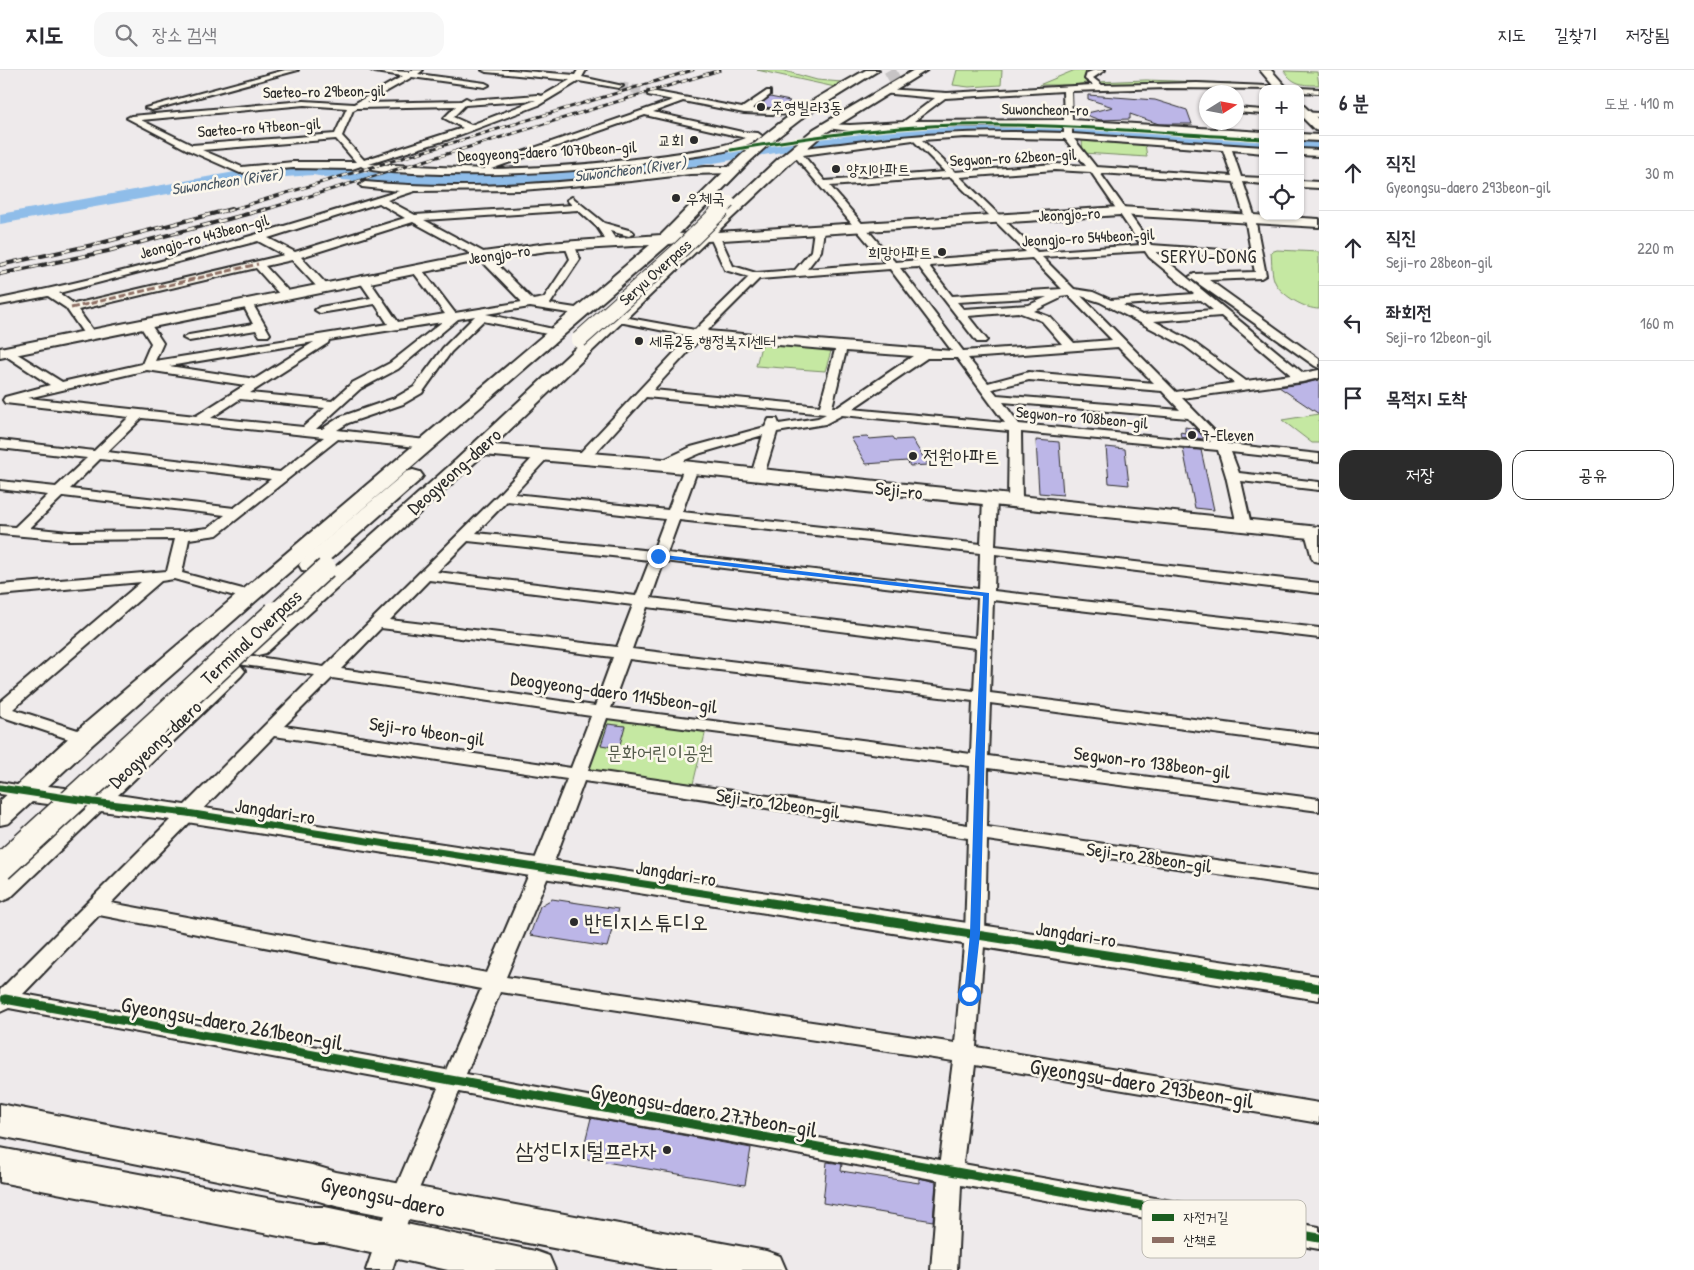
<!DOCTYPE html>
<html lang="ko">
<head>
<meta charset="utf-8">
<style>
	body { margin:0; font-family:"Patrick Hand","Poor Story",sans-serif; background:#f7f7f7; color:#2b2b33 }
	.controls { position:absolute; right:15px; top:15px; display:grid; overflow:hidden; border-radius:10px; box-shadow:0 1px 4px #0004 }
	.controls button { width:45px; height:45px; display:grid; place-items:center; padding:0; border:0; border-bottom:1px solid #e1e1e2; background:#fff; color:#2b2b33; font:25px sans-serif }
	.compass { position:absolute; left:1199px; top:15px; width:45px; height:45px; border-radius:50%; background:#fff; box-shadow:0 1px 4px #0004; rotate:79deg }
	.stop { position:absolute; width:15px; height:15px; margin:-11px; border:4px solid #1a73e8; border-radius:50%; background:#fff }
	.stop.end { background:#1a73e8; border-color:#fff; box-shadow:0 1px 5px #0008 }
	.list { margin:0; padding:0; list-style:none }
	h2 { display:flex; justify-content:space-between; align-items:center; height:65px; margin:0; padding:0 20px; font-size:21px }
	h2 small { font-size:16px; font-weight:400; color:#7c7c81 }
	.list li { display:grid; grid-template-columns:32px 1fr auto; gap:15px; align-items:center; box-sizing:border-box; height:75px; padding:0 20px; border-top:1px solid #e1e1e2 }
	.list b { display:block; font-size:19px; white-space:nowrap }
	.list p { margin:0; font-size:16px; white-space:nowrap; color:#7c7c81 }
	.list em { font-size:16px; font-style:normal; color:#7c7c81 }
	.actions { display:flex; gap:10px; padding:15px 20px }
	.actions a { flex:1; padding:11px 0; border:1px solid #2b2b2b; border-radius:15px; text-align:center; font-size:18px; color:#2b2b2b }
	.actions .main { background:#2b2b2b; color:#fff }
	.icon { flex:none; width:28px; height:28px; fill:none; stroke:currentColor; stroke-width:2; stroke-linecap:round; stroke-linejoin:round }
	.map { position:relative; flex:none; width:1319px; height:1200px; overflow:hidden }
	header { display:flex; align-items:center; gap:30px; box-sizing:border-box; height:70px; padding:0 25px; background:#fff; border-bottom:1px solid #e1e1e2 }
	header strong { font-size:24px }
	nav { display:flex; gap:28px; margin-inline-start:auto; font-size:18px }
	.search { width:350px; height:45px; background:#f7f7f7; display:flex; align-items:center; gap:12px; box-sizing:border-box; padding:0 18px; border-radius:15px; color:#7c7c81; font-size:19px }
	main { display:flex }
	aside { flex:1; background:#fff }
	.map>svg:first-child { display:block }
</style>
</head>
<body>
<header>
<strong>지도</strong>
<div class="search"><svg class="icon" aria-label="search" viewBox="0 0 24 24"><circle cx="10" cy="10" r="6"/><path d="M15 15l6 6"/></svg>장소 검색</div>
<nav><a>지도</a><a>길찾기</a><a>저장됨</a></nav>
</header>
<main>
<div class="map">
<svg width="1319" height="1200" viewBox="0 0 1319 1200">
	<rect width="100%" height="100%" fill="#eeeaeb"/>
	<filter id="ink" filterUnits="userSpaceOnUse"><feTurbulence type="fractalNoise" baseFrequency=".02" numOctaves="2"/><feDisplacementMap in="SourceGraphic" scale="10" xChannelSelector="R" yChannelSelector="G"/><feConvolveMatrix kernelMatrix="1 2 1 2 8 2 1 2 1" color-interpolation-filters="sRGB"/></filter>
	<g filter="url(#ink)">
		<g fill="#c5e8a2" stroke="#788a66">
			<path d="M757,0H781L817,10L842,12L835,17Z"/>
			<path d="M957,0H1002L1001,15L969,17L953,15Z"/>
			<path d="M1075,0H1097L1090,12L1075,15H1039Z"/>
			<path d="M1284,1L1317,2L1319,15C1302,15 1294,15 1284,1Z"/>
			<path d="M1146,10L1231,13L1104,14L1096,12Z"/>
			<path d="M1082,70L1145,74L1147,87L1083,83Z"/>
			<path d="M1277,180L1319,182V239C1305,239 1283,226 1276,214C1271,206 1272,192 1271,182Z"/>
			<path d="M762,272L832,278L825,301L756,296Z"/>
			<path d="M1319,344V373H1312L1282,350Z"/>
			<path d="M610,649L706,660L693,714L592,702L587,695L601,653Z"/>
		</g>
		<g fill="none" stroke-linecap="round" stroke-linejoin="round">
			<g fill="#8fbde9" fill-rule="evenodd">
				<path d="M1027,54L1263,69V77L1027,62L943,63L830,74L635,106L535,114L408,115L342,110L313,105L246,110L0,154V144L246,100L313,95L342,100L408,105L535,104L635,96L830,66L943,55Z"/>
				<path d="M1300,71L1319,72V80L1300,79Z"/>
			</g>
		</g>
		<g fill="#bcb6e7" stroke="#2b2b2b">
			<path d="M1088,25L1155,30L1187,40L1192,54H1159L1130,44V49L1100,50L1083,44L1113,37L1088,29Z"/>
			<path d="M770,27L790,31L782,38L757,37Z"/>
			<path d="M1319,310V344L1279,317L1302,314Z"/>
			<path d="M1185,357L1196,359L1205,369L1181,367L1180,362L1185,363Z"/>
			<path d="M867,367L869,369L893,367L895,370L912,369L928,395L910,396L907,391L866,394L851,368Z"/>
			<path d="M1036,370L1059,372L1063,425L1039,423Z"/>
			<path d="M1106,377L1125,379L1129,415L1109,413Z"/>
			<path d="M1183,379L1201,380L1214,440L1195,438Z"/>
			<path d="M608,654L625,656L619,678L601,675Z"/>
			<path d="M552,829L618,839L607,877L530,865L540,836Z"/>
			<path d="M591,1048L751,1078L745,1115L581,1088Z"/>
			<path d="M827,1092L842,1094L841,1101L919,1113V1108L936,1112L933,1151L823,1133Z"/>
		</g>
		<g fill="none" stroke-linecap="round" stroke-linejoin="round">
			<path stroke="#c7c4c5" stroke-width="9" stroke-dasharray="9 4.5" stroke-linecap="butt" d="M619,16L651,23"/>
			<path stroke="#c7c4c5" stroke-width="12" stroke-dasharray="12 6" stroke-linecap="butt" d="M887,8L901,0"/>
			<g stroke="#2b2b2b" stroke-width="4">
				<g id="street">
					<path d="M285,0H298L152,40L145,38Z"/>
					<path d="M371,0L409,2L414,0H423L418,4L485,13L489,15L485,17L412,7L366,33L461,31L466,28L470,30L538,25L542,26L570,10L486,2L482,0H512L575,5L578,0H586L582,7L623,16L619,18L579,11L539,35L449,69L369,94H370L485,99V95L673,30L648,25V21H651L742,38L767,21H770V25L752,39L801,41L805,43L801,45L744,43L683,31L653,42L742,62L758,63L762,66C746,80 704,85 682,88C593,101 503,107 413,103C399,102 372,103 361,96L352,99L293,98L240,103L188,80L127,48L131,46L304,31L354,34L403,6L375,2ZM536,30L471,55L453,47L465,35ZM304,35L347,38L335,64L192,75L141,50ZM456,36L444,48L463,58L364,90L342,66L353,40L357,38ZM645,45L746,68C721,78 694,81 667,85C609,93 550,98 491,99ZM336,69L356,92H293L242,97L202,80Z"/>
					<path d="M1095,0H1105L1093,8L1102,15L1197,13L1289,17L1293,19L1166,18L1071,21L1072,50L1263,62V68L1072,55V64L1263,77V83L1232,80L1241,107L1263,108V114L1243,112L1255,148L1266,205L1261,208L1209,210L1319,289V298L1315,296L1189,207L1194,204L1255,202L1252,188L1156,182L1303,303L1319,300V308L1302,312L1182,328L1227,374L1319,384V392L1231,382L1239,403L1319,412V420L1241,411L1251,455L1249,458H1239L1237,455L1226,406L1218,380L1021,362L1022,431L1015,435L1008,431L1009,361L842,345L825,354L777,362L763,408L758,409L751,405L763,365L701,383L664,399L659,398L657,395L659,392L691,377L765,357L769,349H777L779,354L818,348L826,344L646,327L588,391H578L576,388L578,385L690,266L614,251L612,249L614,247L618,246L695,260L749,207L725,200L710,167L711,165H719L733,196L756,203L795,200L811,181L814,160L819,157L824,160L821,181L807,199L885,193L797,89L788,87V83C805,76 829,76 848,73C920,63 991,60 1064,63V55L905,56L850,61L827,58H824V54L850,55L903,52L935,28L882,23L881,21L885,19L947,23L1093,15L1085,9L1087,3ZM1063,21L1064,50L914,51L945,28ZM965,67L1065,69L1086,96L1055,94L955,102L922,70ZM1074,69L1223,80L1232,106L1096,97ZM913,70L945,102L825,111L803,85ZM1055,100L1091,102L1141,175L1037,182L960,107ZM1100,103L1234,112L1245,148L1251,182L1151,175ZM951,107L1026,182L895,192L830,116ZM1145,181L1149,187L1194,224L1111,230L1093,222L1074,219L1042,187ZM1032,188L1062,219L952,226L929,196ZM919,197L977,272H985L987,270L968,246L1018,242L1042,251L1062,274L963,281L900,198ZM890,199L952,281L707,261L759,209ZM1068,225L1112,270L1074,273L1050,247L1034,241L1059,229L1060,226ZM1081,226L1100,232L1185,276L1234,313L1176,322ZM1047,227L1029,235L963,239L957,232ZM1201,230L1213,240L1142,245L1123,235ZM1221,246L1291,305L1246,311L1193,272L1154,251ZM701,268L835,280L820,336L653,320ZM1118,277L1154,313L1029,302L988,313L968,288ZM846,281L913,286L838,337H832ZM927,288H957L1005,353L852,339ZM1029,310L1162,321L1180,340L997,325L992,319ZM1003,332L1188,348L1211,372L1019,354Z"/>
					<path d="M1300,18L1319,19V23L1300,22V19H1297Z"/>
					<path d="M1236,38L1263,40V44L1236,42Z"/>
					<path d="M1300,42L1319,43V47L1300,46Z"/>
					<path d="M1300,64L1319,65V71L1300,70Z"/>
					<path d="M1300,79L1319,80V86L1300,85Z"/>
					<path d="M705,97H734L738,100L734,103L690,104L631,111L522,120L415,121L387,130L415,145L572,135L567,130L572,127L604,153L632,161L634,163L629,166L610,161L618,173L617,175H609L597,157L578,140L424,150L487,184L533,230L544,228L570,189L565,176L570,173L574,174L580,189L550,234L582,239L588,242L582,245L530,237L486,244L557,260L563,263L557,266L483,251L451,282L422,323L403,334L348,353L337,360L426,370L432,374L431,377L426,378L338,369L217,465L189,469L182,503L254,522L257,525L254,528L249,530L174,509L161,511L13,639L90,664L93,668L90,672L84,674L0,646V632L141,512L0,525V515L167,501L175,469L69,470L0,464V456L15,457L48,425L0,419V411L56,417L87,388L0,378V370L94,381L129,347L5,333L3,330L5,327L50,315L3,284L1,282L3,280H11L62,312L142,294L151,273L139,254L145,251L149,252L163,273L155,291L388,254L375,234L320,243L315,240L320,237L371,228L358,209L363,206L367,207L398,252L445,244L411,199L416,196L420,197L455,243L522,232L479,188L413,152L301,187L327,215L328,217L327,219H319L292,190L265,196L290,223L291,225L290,227H282L256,198L78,240L96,265L90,268L86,267L66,238L48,226L0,235V229C135,202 267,162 399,121L362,117L360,115L365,112C449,120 533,115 617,107C646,104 675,100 705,97ZM379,133L405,148L295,182L268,168ZM258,171L284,185L74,234L59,223ZM475,246L443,278L414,317L395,328L340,347L322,359H316L360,319L398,299L458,249ZM442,252L390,293L352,313L332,331L250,323L328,273L329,270ZM314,272L255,309L169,296ZM147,300L245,315L196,346L28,328ZM240,329L325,338L303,357L211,348ZM142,348L324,367L280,402L107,382ZM100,389L271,409L234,438L70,419ZM63,426L225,445L208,458L183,461L69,462L30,458Z"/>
					<path d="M1300,111L1319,112V118L1300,117Z"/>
					<path d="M247,230L252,233L270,264L268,266H260L256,260L189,271L183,268L189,265L253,254L242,233Z"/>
					<path d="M544,380L551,384L514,424L668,440L684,398L691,394L698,398L682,442L981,474L983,429L990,425L997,429L995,476L1319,513V523L995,484L994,521L1319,558V568L993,530L990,623L1319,665V677L990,633L988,686L1319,729V741L988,698L987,757L1319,805V819L987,770L985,864L976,977L1319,1033V1053L975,995L963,1094L1319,1157V1179L961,1115L957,1200H931L938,1110L459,1022L414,1131L392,1200H366L390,1131L438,1018L9,938L0,942V920L315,605L244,595L238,593L236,590L238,587L244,585L324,597L499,424L539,381ZM507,431L665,449L653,481L476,463ZM679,450L980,483L979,519L667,483ZM468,471L650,490L636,526L437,502ZM664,491L978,528L976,568L651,528ZM429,510L633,535L617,577L390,550ZM647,537L976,578L974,621L632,579ZM381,558L613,587L595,636L341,599ZM629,589L973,631L971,684L611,638ZM332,608L591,646L571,698L284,656ZM607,648L970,696L968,755L588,700ZM274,666L567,709L532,797L487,903L111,833ZM584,711L968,768L965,864L955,973L506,907L552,797ZM99,845L481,919L446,1000L23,924ZM500,922L953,991L940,1090L466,1004Z"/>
					<path d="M1312,458L1319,462V492L1314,491L1312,488L1305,462L1307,459Z"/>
					<path d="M0,712L33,718L36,722L33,726L27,728L0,724Z"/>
				</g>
			</g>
			<g stroke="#2b2b2b" stroke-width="4">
				<g id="secondary">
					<path d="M866,0H879L805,46L770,73L749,92L679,164L699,163L778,89L814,59L914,0H927L822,65L788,95L717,162L1120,137L1319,149V157L1120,145L707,171L494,375L664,389L1319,457V469L664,401L483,385L266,583L258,585L250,583L246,578L250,573L456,390L689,172L669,174L257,530L93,674L48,716L90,721L225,596L233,594L241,596L245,601L241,606L118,725L1319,906V930L187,752L101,741L10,828L0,832V804L72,737L32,732L9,753L0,755V731L75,662L650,175L548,181L483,190L0,288V278L483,182L548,173L661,165C704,122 746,75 797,41C819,26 843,13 866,0Z"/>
					<path d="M1260,0H1271L1288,19H1276Z"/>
					<path d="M1300,35L1304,36L1319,50V61L1315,60L1300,45Z"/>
					<path d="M413,400L420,402L423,406L420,410L318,500L310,501L302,500L299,495L302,490L406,402Z"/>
				</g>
			</g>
			<g stroke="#2b2b2b" stroke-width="4">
				<g id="primary">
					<path d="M0,1034L312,1095L336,1102L766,1181L780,1186L786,1200H667L336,1136L312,1129L0,1066Z"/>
					<path d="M0,1078L315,1137H325L535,1181L549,1186L555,1200H448L325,1173H315L0,1112Z"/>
				</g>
			</g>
			<use href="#street" fill="#fbf7ec" fill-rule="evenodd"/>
			<use href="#secondary" fill="#fbf7ec" fill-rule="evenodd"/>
			<use href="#primary" fill="#fbf7ec" fill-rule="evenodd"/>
			<g stroke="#2b2b2b" stroke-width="3">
				<g id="rail-far1">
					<path d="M227,141L693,0"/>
					<path d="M261,141L720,0"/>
				</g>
			</g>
			<g stroke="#2b2b2b" stroke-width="4">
				<g id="rail">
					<path d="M0,195L97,174L231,139"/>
					<path d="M0,204L108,181L266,139"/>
				</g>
			</g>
			<use href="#rail-far1" stroke="#fbf7ec" stroke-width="2" stroke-dasharray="5.5" stroke-linecap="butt"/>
			<use href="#rail" stroke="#fbf7ec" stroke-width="2.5" stroke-dasharray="8" stroke-linecap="butt"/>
			<g stroke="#2b2b2b" stroke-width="14" stroke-linecap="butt">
				<path id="secondary-bridge-far3" d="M720,141L729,132"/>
			</g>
			<g stroke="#2b2b2b" stroke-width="18" stroke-linecap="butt">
				<path id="secondary-bridge-far2" d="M579,270L682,178L722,139"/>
			</g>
			<g stroke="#2b2b2b" stroke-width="23" stroke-linecap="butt">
				<path id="secondary-bridge-far1" d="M275,545L326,498"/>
			</g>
			<g stroke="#2b2b2b" stroke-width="29" stroke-linecap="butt">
				<path id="secondary-bridge" d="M0,798L276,544"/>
			</g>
			<use href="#secondary-bridge-far3" stroke="#fbf7ec" stroke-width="12"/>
			<use href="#secondary-bridge-far2" stroke="#fbf7ec" stroke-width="16"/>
			<use href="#secondary-bridge-far1" stroke="#fbf7ec" stroke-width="20"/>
			<use href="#secondary-bridge" stroke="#fbf7ec" stroke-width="26"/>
			<path stroke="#8d6e63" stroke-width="3" stroke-dasharray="7 3" stroke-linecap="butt" d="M71,238L258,194"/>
			<g stroke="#fbf7ec" stroke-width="5">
				<path id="cycleway-far2" d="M731,80C806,67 881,57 957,55C1059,53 1161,63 1263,69"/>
			</g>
			<g stroke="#fbf7ec" stroke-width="10">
				<path id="cycleway-far1" d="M0,718L93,732L187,743L773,834"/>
			</g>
			<g stroke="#fbf7ec" stroke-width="12">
				<g id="cycleway">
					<path d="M765,832L1319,918"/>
					<path d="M5,929L1319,1168"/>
				</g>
			</g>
			<use href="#cycleway-far2" stroke="#1b5e20" stroke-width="3"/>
			<use href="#cycleway-far1" stroke="#1b5e20" stroke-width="7"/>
			<use href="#cycleway" stroke="#1b5e20" stroke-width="9"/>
		</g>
	</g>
	<path fill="#1a73e8" d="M656,484L989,523L980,864L973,927H965L964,924L970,864L975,691L983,526L658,488L655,486Z"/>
	<g fill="#2b2b2b" stroke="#fbf7ec" stroke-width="2">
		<circle cx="761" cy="37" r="5"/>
		<circle cx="694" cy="70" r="5"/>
		<circle cx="836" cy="99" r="5"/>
		<circle cx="676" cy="128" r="5"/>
		<circle cx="942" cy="182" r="5"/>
		<circle cx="639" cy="271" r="5"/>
		<circle cx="1192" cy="365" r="5"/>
		<circle cx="913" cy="386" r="5"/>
		<circle cx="574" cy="852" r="5"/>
		<circle cx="667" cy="1080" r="5"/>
	</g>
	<g text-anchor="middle" stroke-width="5" stroke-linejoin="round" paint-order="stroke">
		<g font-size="16" fill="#2b2b2b" stroke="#fbf7ec">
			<text transform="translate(324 21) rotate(-1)" y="6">Saeteo-ro 29beon-gil</text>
			<text transform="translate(1045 39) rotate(1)" y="6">Suwoncheon-ro</text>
			<text transform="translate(259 57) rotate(-4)" y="6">Saeteo-ro 47beon-gil</text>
			<text transform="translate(547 81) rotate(-3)" y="6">Deogyeong-daero 1070beon-gil</text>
			<text transform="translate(1013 87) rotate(-3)" y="6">Segwon-ro 62beon-gil</text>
			<text transform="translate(1069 144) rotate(-3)" y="6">Jeongjo-ro</text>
			<text transform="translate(204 166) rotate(-15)" y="6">Jeongjo-ro 443beon-gil</text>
			<text transform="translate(1088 167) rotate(-3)" y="6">Jeongjo-ro 544beon-gil</text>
			<text transform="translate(499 184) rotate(-8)" y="6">Jeongjo-ro</text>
			<text transform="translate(655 202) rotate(-42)" y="6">Seryu Overpass</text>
			<text transform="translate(1082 347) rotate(5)" y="6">Segwon-ro 108beon-gil</text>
		</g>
		<g font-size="16" fill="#2b2b2b" stroke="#fbf7ec" text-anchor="start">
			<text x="771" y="43">주영빌라3동</text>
			<text x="684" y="76" text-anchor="end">교회</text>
			<text x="846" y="105">양지아파트</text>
			<text x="686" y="134">우체국</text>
			<text x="932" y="188" text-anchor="end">희망아파트</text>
			<text x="649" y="277">세류2동 행정복지센터</text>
			<text x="1202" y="371">7-Eleven</text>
		</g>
		<g font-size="16" font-style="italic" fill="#495764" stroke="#fbf7ec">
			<text transform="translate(630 99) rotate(-7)" y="6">Suwoncheon (River)</text>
			<text transform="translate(227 111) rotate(-8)" y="6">Suwoncheon (River)</text>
		</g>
		<g font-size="18" letter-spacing="1" fill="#2b2b2b" stroke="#fbf7ec">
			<text x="1209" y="193">SERYU-DONG</text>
		</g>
		<g font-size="19" fill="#2b2b2b" stroke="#fbf7ec" text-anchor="start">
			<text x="923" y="393">전원아파트</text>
		</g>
		<g font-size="19" fill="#2b2b2b" stroke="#fbf7ec">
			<text transform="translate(454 401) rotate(-42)" y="7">Deogyeong-daero</text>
			<text transform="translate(899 420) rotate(6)" y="7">Seji-ro</text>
			<text transform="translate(251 567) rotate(-43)" y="7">Terminal Overpass</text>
			<text transform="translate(614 622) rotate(8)" y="7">Deogyeong-daero 1145beon-gil</text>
			<text transform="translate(427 661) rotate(8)" y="7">Seji-ro 4beon-gil</text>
			<text transform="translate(155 674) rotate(-43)" y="7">Deogyeong-daero</text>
			<text transform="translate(1152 692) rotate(7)" y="7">Segwon-ro 138beon-gil</text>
			<text transform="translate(778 733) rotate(8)" y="7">Seji-ro 12beon-gil</text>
			<text transform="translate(275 741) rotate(9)" y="7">Jangdari-ro</text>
			<text transform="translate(1149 787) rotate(8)" y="7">Seji-ro 28beon-gil</text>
			<text transform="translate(676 803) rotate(9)" y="7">Jangdari-ro</text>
			<text transform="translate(1076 864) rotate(9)" y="7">Jangdari-ro</text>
		</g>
		<g font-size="19" fill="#525a49" stroke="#fbf7ec">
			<text x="660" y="689">문화어린이공원</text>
		</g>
		<g font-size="22" fill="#2b2b2b" stroke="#fbf7ec" text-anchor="start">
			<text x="584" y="860">반티지스튜디오</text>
			<text x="657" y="1088" text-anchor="end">삼성디지털프라자</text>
		</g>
		<g font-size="22" fill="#2b2b2b" stroke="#fbf7ec">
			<text transform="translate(232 953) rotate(10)" y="8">Gyeongsu-daero 261beon-gil</text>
			<text transform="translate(1142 1013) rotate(9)" y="8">Gyeongsu-daero 293beon-gil</text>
			<text transform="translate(704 1040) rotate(10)" y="8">Gyeongsu-daero 277beon-gil</text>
			<text transform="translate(383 1126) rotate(12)" y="8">Gyeongsu-daero</text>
		</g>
	</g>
	<rect x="1142" y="1130" width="164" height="58" rx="8" fill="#fbf7ec" stroke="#bdbab2" stroke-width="1"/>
	<rect x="1152" y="1144" width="22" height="7" fill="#1b5e20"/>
	<rect x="1152" y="1167" width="22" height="6" fill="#8d6e63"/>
	<g font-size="14" fill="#2b2b2b">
		<text x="1183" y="1152">자전거길</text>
		<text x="1183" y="1175">산책로</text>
	</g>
</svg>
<div class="controls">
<button>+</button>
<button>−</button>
<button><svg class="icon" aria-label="locate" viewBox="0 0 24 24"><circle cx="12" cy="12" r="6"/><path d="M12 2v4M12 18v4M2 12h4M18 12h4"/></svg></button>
</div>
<svg class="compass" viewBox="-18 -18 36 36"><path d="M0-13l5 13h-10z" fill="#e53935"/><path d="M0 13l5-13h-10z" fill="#7c7c81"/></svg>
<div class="stop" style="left:969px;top:924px"></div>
<div class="stop end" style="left:658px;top:486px"></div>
</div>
<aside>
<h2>6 분<small>도보 · 410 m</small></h2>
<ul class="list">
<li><svg class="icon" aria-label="ahead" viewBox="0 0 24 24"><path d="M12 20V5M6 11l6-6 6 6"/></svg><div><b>직진</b><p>Gyeongsu-daero 293beon-gil</p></div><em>30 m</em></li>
<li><svg class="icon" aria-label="ahead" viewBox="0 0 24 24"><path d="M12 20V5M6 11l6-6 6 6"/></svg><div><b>직진</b><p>Seji-ro 28beon-gil</p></div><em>220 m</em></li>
<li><svg class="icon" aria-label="left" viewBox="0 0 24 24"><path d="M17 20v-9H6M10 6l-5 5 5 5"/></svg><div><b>좌회전</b><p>Seji-ro 12beon-gil</p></div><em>160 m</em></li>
<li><svg class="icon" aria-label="arrive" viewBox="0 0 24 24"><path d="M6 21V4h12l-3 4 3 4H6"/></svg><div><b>목적지 도착</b></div></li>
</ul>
<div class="actions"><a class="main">저장</a><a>공유</a></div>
</aside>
</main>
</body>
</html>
